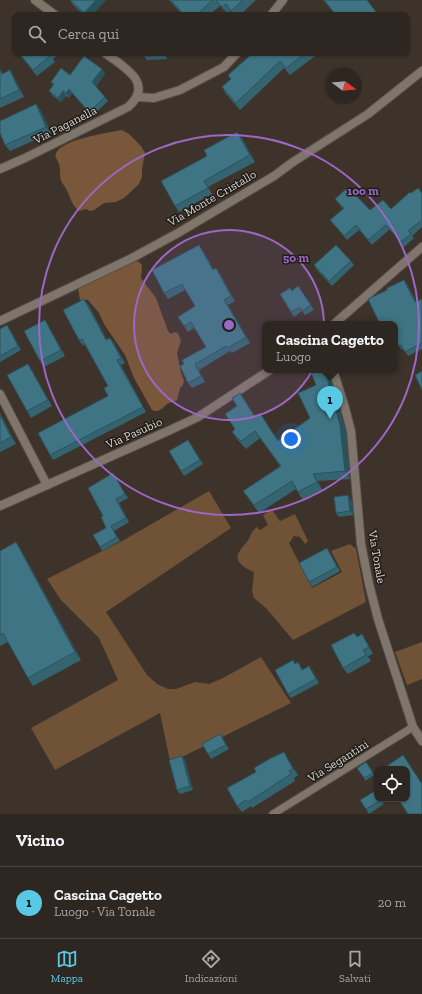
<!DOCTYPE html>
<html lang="it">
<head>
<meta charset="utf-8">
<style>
	body { margin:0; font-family:"Zilla Slab",serif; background:#362e29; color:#f1f3f6 }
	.controls { position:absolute; right:12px; bottom:12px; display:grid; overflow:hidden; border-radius:8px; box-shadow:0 1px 3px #0004 }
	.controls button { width:36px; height:36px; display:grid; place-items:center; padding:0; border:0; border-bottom:1px solid #49433e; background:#2e2620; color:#f1f3f6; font:20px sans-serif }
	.compass { position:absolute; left:326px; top:68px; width:36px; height:36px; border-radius:50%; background:#2e2620; box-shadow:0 1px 3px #0004; rotate:106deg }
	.you { position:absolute; left:291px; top:439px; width:14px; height:14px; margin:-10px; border:3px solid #fff; border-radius:50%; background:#1a73e8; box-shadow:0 0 0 6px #1a73e833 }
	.badge { display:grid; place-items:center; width:26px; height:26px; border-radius:50%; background:#59c8e5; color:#111; font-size:13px; font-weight:700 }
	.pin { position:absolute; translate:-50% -33px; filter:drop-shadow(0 1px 2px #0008) }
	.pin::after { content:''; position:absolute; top:21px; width:14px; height:12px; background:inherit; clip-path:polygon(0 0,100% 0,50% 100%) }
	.popup { position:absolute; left:262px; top:321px; width:136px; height:52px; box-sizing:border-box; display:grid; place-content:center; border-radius:8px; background:#2e2620; filter:drop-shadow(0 1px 3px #0005); font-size:13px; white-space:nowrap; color:#a7a5a5 }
	.popup b { font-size:15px; color:#f1f3f6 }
	.popup::after { content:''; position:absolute; left:50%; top:100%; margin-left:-8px; border:8px solid transparent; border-top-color:#2e2620 }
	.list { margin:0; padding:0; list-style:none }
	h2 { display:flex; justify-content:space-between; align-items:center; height:52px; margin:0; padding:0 16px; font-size:17px }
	h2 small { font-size:13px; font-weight:400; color:#a7a5a5 }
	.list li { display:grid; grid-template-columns:26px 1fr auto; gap:12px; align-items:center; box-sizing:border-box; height:72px; padding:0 16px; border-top:1px solid #49433e }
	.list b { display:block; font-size:15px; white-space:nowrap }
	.list p { margin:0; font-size:13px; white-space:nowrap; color:#a7a5a5 }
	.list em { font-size:13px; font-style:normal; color:#a7a5a5 }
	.icon { flex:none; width:22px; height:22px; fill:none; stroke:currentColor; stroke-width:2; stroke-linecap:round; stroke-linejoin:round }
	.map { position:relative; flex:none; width:422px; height:814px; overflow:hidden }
	.search { position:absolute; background:#2e2620; box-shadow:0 1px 3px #0004; left:12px; right:12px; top:12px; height:44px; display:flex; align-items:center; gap:10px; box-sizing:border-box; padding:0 14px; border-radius:8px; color:#a7a5a5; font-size:15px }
	.sheet { height:124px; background:#2e2620 }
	nav { display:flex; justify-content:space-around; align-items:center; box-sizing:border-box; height:56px; border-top:1px solid #49433e; background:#2e2620; font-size:11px; color:#a7a5a5 }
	nav a { display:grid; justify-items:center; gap:2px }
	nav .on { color:#59c8e5 }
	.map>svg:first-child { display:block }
</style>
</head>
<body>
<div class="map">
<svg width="422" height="814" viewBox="0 0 422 814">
	<rect width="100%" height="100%" fill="#3d332b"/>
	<g fill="#705236">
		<path d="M209,491L231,528L106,612L147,675L157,684L168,689H176L195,682L209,684L223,678L261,657L291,703L176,760L170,761L160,713L55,770L31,728L118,680L99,638L61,600L47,579L122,541Z"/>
		<path d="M272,510L280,521L295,514L308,541L305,544L300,537L294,536L289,543L312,588L342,572L331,551L350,544L356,549L366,602L293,640L267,609L254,598L252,591L254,572C246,569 233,562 239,552C241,549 244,545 247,542C251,536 251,531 257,527L260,530L268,525L263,515Z"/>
		<path d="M422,642V679L407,685L395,652Z"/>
	</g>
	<g fill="#79573a">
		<path d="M122,130L129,134L141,146L145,153L142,169V177L139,184L124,198L116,202L104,203L94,210L90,211L86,209L79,211C71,205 70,195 65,187C57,176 62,175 59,164C58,160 54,157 56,153C63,139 107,133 122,130Z"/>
		<path d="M132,260L139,262L142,265L141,278L156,298L168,331L171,334L174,332L178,333L181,341L177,353L181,373L184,381L183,385L180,388L177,400C174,401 170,403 167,404C162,408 160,413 152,410L134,378L125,355L104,324L99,313L88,300H80L78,288L81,283Z"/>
	</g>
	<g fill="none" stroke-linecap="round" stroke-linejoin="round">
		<g stroke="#584f48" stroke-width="9">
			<path id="lane" d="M273,814L413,727"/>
		</g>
		<g stroke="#584f48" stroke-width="10">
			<g id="street">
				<path d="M35,0L55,15"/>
				<path d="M271,15L283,0"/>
				<path d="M137,97L154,98L180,90L224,67L237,53"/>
				<path d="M0,169L25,158L128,107C156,83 122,66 105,53"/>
				<path d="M0,321L132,258L178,233L274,176L293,162L368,114L422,71"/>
				<path d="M334,324L422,247"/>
				<path d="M333,370L345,408L351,431L361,544L369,584L378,619L413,727L422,741"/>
				<path d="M0,394L47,485"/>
				<path d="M0,506L168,431L198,417L270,370"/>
			</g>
		</g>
		<use href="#lane" stroke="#80756b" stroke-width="7"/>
		<use href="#street" stroke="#80756b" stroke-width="8"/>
	</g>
	<g fill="#356471">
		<path d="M70,0H106L92,15H84L73,5Z"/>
		<path d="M169,0H256L240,15H234L231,11L228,14L220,6L209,15H183Z"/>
		<path d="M323,0H367L378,15H336Z"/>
		<path d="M18,53H60L53,59L55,62L37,76Z"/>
		<path d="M144,53H186V55L167,56V59L147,60L144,56Z"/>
		<path d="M253,53H313L315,56L290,75L284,68L240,110L226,94L222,87L231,79L228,75Z"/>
		<path d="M0,69L3,74L14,77L24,97L0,108Z"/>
		<path d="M102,69L105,74L96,86L108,101L92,116L72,93L69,98L66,96L61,102L52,95L49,91L53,85L51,82L70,75Z"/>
		<path d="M36,104L41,111L51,133L10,151L5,145Z"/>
		<path d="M242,138L255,162L208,187L212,194L179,212L175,206Z"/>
		<path d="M411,193H422V227L412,236L414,238L404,247L390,229L372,245L359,230L347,240L330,220L343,209L335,199L370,210L391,209Z"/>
		<path d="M199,245L203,251L214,270L220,274L235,301L228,305L250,343L232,353L230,351L199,370L205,382L192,388L188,383L184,364L206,347L194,328L188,332L184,326L195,306L185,290L168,299L164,293Z"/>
		<path d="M351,261L354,265L332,286L317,270L314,265Z"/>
		<path d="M407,284L416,301L422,299V349L408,356L404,349L402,350L399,346L395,324H380L368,299L387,290Z"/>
		<path d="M298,286L314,310L305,315L302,311L294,317L291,312L292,291Z"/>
		<path d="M88,304L107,340L114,343L125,363L121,365L146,412L53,460L50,455L108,396V386L85,344L83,346L79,340Z"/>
		<path d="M45,320L49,327L65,356L44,367L40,361Z"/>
		<path d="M0,329H10L21,350L0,362Z"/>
		<path d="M32,370L52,406L31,418L27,411Z"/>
		<path d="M310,370H328L346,432L350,479L318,481L322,490L303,500L296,489L259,513L243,491L280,466L260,438L246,449L237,439L232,432L235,429L237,406L240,393L255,417L278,440L310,418L316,385Z"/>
		<path d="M0,413L16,444L0,452Z"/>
		<path d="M191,444L203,464L184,476L181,471Z"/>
		<path d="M116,478L128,498L119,503L129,522L114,531L120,541L102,551L100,547L106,528L103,516Z"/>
		<path d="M352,500L353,515L339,517L336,513Z"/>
		<path d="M16,542L21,550L81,660L33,686L28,678L8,642L0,646V551Z"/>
		<path d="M330,553L340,571L312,587L309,582Z"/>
		<path d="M354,633L357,637L366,641L373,654L368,656L371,661L348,674L343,668Z"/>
		<path d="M293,660L296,664L298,662L302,670H312L319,683L291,698L288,694Z"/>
		<path d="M220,734L229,749L211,759L208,754Z"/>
		<path d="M182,756L185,760L193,790L180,794L177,790Z"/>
		<path d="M288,759L298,775L294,778L295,781L252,808L251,806L242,812L237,806Z"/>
		<path d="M366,762L374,775L365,781L364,778Z"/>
		<path d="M380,799L384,804L369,814L366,809Z"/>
	</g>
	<g fill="#2b515c">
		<path d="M96,0H106L92,15H85L84,13Z"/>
		<path d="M164,53H165L167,56V59L164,55Z"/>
		<path d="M102,69L105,74L95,86L92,82Z"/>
		<path d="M10,70L14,77L24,97L19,90Z"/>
		<path d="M69,89L72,93L69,98L66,93Z"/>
		<path d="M63,91L66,96L61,102L58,98Z"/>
		<path d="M36,104L41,111L51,133L46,127Z"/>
		<path d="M237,132L242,138L255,162L250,155Z"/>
		<path d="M199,245L203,251L217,275L213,270Z"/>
		<path d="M216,268L220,274L235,301L231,296Z"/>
		<path d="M404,280L407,284L418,306L415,302Z"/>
		<path d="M84,299L88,304L110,345L106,340Z"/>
		<path d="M224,300L228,305L250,343L246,337Z"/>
		<path d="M45,320L49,327L65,356L61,350Z"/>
		<path d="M7,325L10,329L21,350L18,346Z"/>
		<path d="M110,338L114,343L125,363L121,358Z"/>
		<path d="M117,360L121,365L146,412L143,407Z"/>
		<path d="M28,364L32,370L52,406L48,400Z"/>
		<path d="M195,364L199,370L205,382L201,376Z"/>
		<path d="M325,370H328L346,432L350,479L345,471Z"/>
		<path d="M0,413L16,444L11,437L0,415Z"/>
		<path d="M113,473L128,498L125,494Z"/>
		<path d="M313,474L318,481L322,490L317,482Z"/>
		<path d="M348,495L352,500L353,515L350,511Z"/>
		<path d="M116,499L119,503L129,522L126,518Z"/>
		<path d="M16,542L21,550L81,660L75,652Z"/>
		<path d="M327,548L330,553L340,571L337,567Z"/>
		<path d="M284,752L288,759L298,775L293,769Z"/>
		<path d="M182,756L185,760L193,790L190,786Z"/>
	</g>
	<g fill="#3e7483" stroke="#2b515c">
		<path d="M70,0H96L84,13Z"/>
		<path d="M171,0H213L196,15H184Z"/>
		<path d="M216,0H243L231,11L226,4L222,7Z"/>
		<path d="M324,0H367L376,12L372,15H336Z"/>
		<path d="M19,53H48L50,56L33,70Z"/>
		<path d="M144,53H164V55L144,56Z"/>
		<path d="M253,53H306L286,68L280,61L236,103L222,87L231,79L228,75Z"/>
		<path d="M84,56L102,69L92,82L105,97L89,112L69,89L66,93L63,91L58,98L49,91L54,84L51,82L61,68L70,75Z"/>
		<path d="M10,70L19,90L0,99V71L2,74Z"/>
		<path d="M36,104L46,127L5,145L0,133V121Z"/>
		<path d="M237,132L250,155L204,181L208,188L175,206L161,181L207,156L204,150Z"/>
		<path d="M348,187L370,210L383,200L391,209L410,192L411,193L418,188L422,193V220L408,231L411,234L401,242L386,225L368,240L356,225L344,236L330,220L344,208L335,199Z"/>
		<path d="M199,245L213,270L216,268L231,296L224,300L246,337L228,348L226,346L195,364L201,376L188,383L180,366L184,364L182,360L206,347L191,322L184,326L178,317L195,306L182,284L164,293L152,270Z"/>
		<path d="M336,245L351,261L329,281L314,265Z"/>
		<path d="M404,280L415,302L422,299V343L405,352L401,345L399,346L395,339V324H388L386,321L380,324L368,299L387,290V288Z"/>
		<path d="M298,286L311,305L302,311L300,307L291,312L280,294L290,288L292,291Z"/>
		<path d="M84,299L106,340L110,338L121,358L117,360L143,407L50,455L38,433L108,396L104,388L108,386L82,339L79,340L63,310Z"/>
		<path d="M45,320L61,350L40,361L24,331Z"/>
		<path d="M7,325L18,346L0,356V329Z"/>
		<path d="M28,364L48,400L27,411L7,375Z"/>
		<path d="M310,370H325L340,425L345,471L313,474L317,482L298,492L292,481L254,505L243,491L281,466L255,431L241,441L232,432L235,429L225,414L237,406L232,398L240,393L255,417L260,413L278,441L310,418L298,393L316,385Z"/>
		<path d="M422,371V390L415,375Z"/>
		<path d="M0,415L11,437L0,443Z"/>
		<path d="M188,440L200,460L181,471L169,451Z"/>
		<path d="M113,473L125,494L116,499L126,518L111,526L117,537L100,547L93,535L106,528L101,517L103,516L88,488Z"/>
		<path d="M348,495L350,511L336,513L334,497Z"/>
		<path d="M16,542L75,652L28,678L3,633L0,635V551Z"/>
		<path d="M327,548L337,567L309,582L299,563Z"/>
		<path d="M354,633L357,637L362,634L369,647L363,650L366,655L343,668L331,645Z"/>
		<path d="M293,660L295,664L298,662L302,670L309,666L316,679L288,694L275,670Z"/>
		<path d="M220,734L226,745L208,754L202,744Z"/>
		<path d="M284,752L293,769L289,771L291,774L248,802L246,800L237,806L227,788L256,772L254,768L271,758Z"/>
		<path d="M403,755L422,784V814H408L398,799H407V769H384V768Z"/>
		<path d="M182,756L190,786L177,790L169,760Z"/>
		<path d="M366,762L373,773L364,778L357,768Z"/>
		<path d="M375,791L377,794V799H380L381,800L366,809L360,800Z"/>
	</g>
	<circle cx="229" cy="325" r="95" fill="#9d67c5" fill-opacity=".12"/>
	<g fill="none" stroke="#9d67c5" stroke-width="2">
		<circle cx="229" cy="325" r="95"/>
		<circle cx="229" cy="325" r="190"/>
	</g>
	<g text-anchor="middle" stroke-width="3" stroke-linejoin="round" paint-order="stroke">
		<g font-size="12" fill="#dcd5d0" stroke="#201c18">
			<text transform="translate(65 125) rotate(-27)" y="4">Via Paganella</text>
			<text transform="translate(212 198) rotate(-30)" y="4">Via Monte Cristallo</text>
			<text transform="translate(134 433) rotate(-24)" y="4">Via Pasubio</text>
			<text transform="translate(377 557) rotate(80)" y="4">Via Tonale</text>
			<text transform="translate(338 761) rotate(-32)" y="4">Via Segantini</text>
		</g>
	</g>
	<circle cx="229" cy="325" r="6" fill="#9d67c5" stroke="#201c18" stroke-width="2"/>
	<g font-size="12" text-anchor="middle" font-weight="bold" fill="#9d67c5" stroke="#201c18" stroke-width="3" stroke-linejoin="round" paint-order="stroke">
		<text x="363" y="195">100 m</text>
		<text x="296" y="262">50 m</text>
	</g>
</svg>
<div class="controls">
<button><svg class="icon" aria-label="locate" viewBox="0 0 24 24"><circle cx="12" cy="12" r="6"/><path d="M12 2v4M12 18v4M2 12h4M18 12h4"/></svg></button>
</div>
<svg class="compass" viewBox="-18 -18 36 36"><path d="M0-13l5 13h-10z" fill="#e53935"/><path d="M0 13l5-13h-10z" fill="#a7a5a5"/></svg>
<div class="you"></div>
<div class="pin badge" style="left:330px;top:419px">1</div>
<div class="popup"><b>Cascina Cagetto</b>Luogo</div>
<div class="search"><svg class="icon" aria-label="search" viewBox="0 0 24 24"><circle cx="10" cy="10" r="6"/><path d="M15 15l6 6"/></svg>Cerca qui</div>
</div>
<section class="sheet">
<h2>Vicino<small></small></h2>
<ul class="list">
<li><span class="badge">1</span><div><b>Cascina Cagetto</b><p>Luogo · Via Tonale</p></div><em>20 m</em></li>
</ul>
</section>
<nav>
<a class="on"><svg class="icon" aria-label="map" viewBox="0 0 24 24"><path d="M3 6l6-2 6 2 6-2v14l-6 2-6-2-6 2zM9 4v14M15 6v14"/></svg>Mappa</a>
<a><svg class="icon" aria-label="directions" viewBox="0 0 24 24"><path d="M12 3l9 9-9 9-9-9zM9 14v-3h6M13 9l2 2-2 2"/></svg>Indicazioni</a>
<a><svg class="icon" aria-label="saved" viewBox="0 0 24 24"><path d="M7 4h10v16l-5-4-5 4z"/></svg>Salvati</a>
</nav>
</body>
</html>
